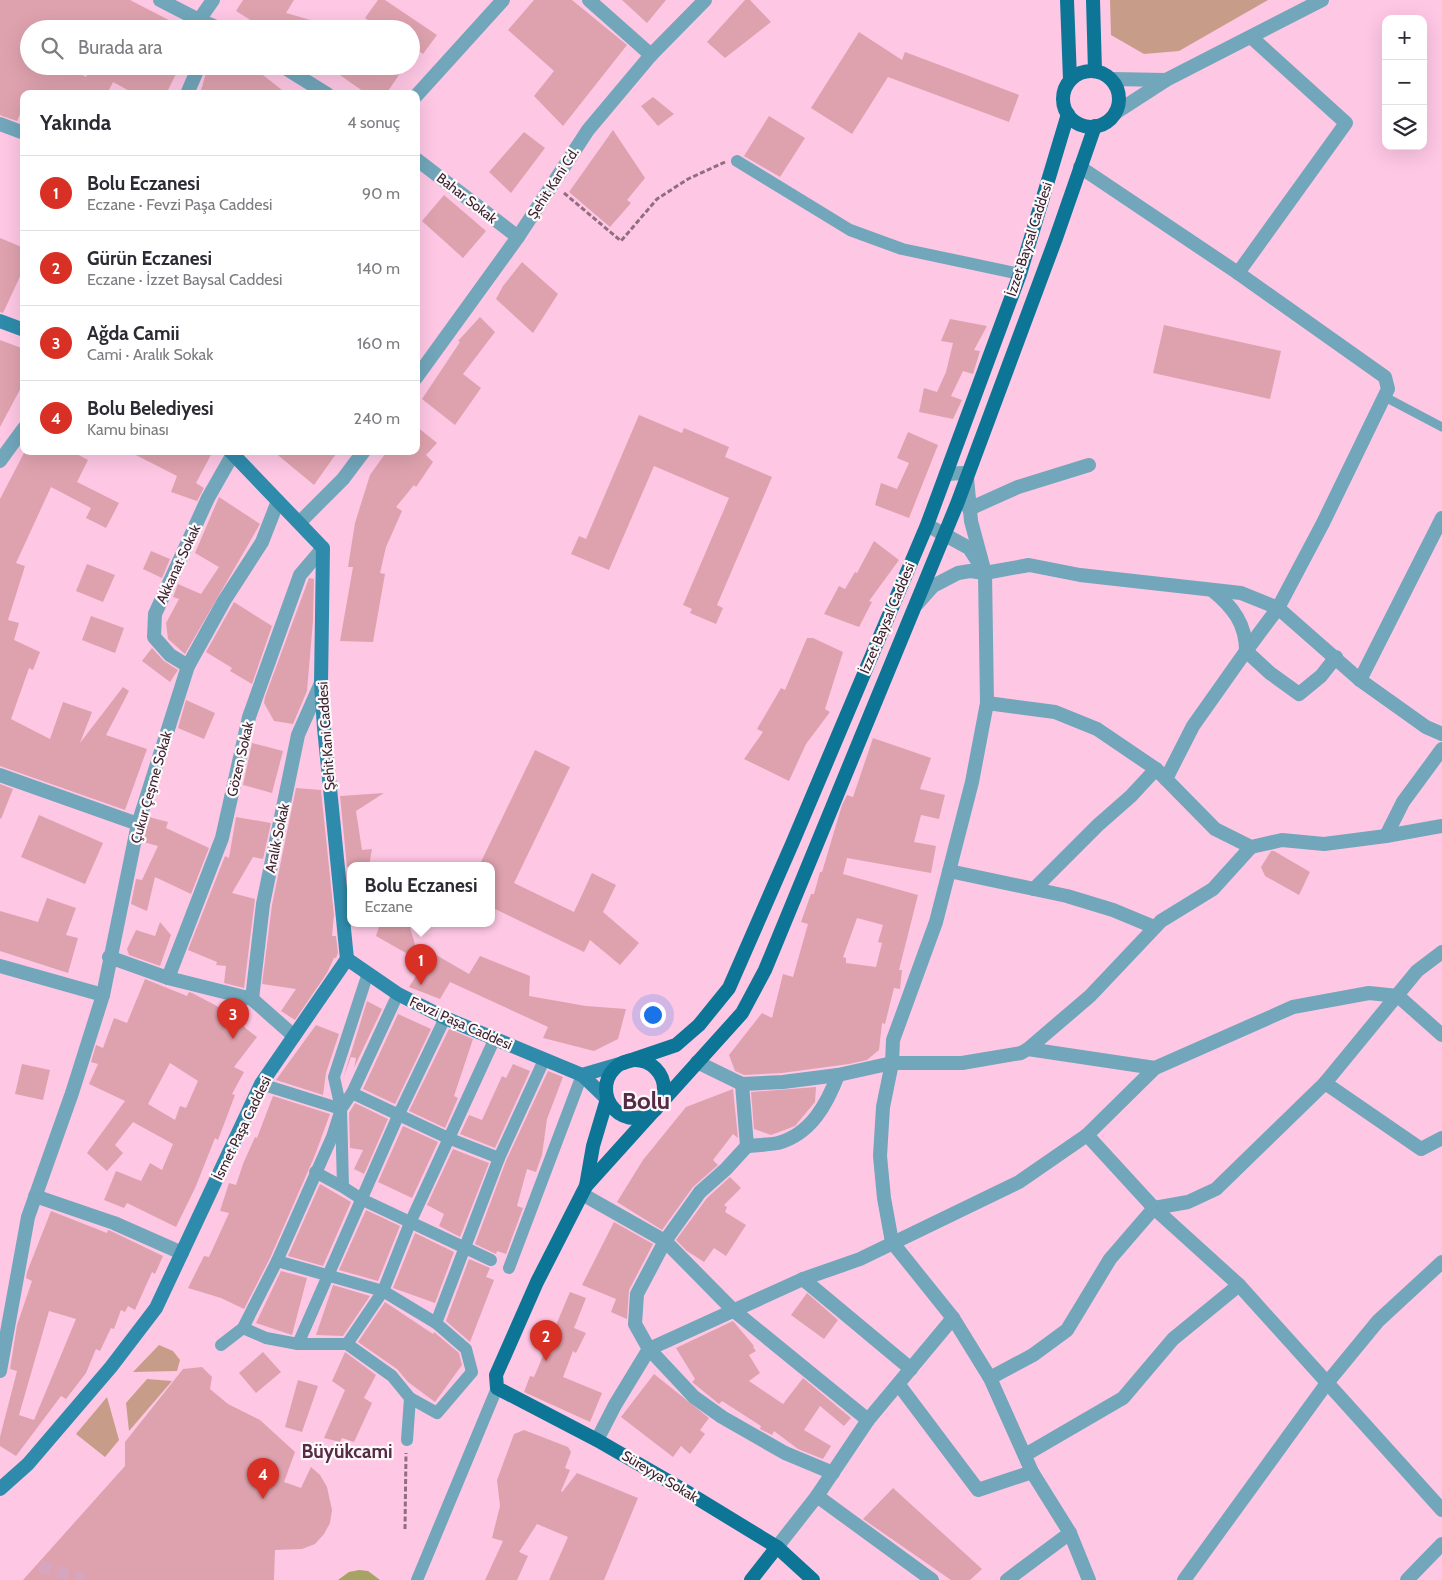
<!DOCTYPE html>
<html lang="tr">
<head>
<meta charset="utf-8">
<style>
	body { margin:0; font-family:Cabin,sans-serif; background:#f2f2f3; color:#2b2b33 }
	.controls { position:absolute; right:15px; top:15px; display:grid; overflow:hidden; border-radius:10px; box-shadow:0 5px 20px #0002 }
	.controls button { width:45px; height:45px; display:grid; place-items:center; padding:0; border:0; border-bottom:1px solid #e1e1e2; background:#fff; color:#2b2b33; font:25px sans-serif }
	.you { position:absolute; left:652px; top:1014px; width:18px; height:18px; margin:-12px; border:4px solid #fff; border-radius:50%; background:#1a73e8; box-shadow:0 0 0 8px #1a73e833 }
	.badge { display:grid; place-items:center; width:32px; height:32px; border-radius:50%; background:#d93025; color:#fff; font-size:16px; font-weight:700 }
	.pin { position:absolute; translate:-50% -41px; filter:drop-shadow(0 1px 2px #0008) }
	.pin::after { content:''; position:absolute; top:26px; width:18px; height:15px; background:inherit; clip-path:polygon(0 0,100% 0,50% 100%) }
	.popup { position:absolute; left:347px; top:862px; width:148px; height:65px; box-sizing:border-box; display:grid; place-content:center; border-radius:10px; background:#fff; filter:drop-shadow(0 1px 4px #0005); font-size:16px; white-space:nowrap; color:#7c7c81 }
	.popup b { font-size:19px; color:#2b2b33 }
	.popup::after { content:''; position:absolute; left:50%; top:100%; margin-left:-10px; border:10px solid transparent; border-top-color:#fff }
	.list { margin:0; padding:0; list-style:none }
	h2 { display:flex; justify-content:space-between; align-items:center; height:65px; margin:0; padding:0 20px; font-size:21px }
	h2 small { font-size:16px; font-weight:400; color:#7c7c81 }
	.list li { display:grid; grid-template-columns:32px 1fr auto; gap:15px; align-items:center; box-sizing:border-box; height:75px; padding:0 20px; border-top:1px solid #e1e1e2 }
	.list b { display:block; font-size:19px; white-space:nowrap }
	.list p { margin:0; font-size:16px; white-space:nowrap; color:#7c7c81 }
	.list em { font-size:16px; font-style:normal; color:#7c7c81 }
	.icon { flex:none; width:28px; height:28px; fill:none; stroke:currentColor; stroke-width:2; stroke-linecap:round; stroke-linejoin:round }
	.map { position:relative; flex:none; width:1442px; height:1580px; overflow:hidden }
	.search { position:absolute; background:#fff; box-shadow:0 5px 20px #0002; left:20px; top:20px; width:400px; height:55px; display:flex; align-items:center; gap:12px; box-sizing:border-box; padding:0 18px; border-radius:28px; color:#7c7c81; font-size:19px }
	.panel { position:absolute; background:#fff; box-shadow:0 5px 20px #0002; left:20px; top:90px; width:400px; height:365px; border-radius:10px }
	.map>svg:first-child { display:block }
</style>
</head>
<body>
<div class="map">
<svg width="1442" height="1580" viewBox="0 0 1442 1580">
	<rect width="100%" height="100%" fill="#fec7e4"/>
	<g fill="#c79d89">
		<path d="M1110,0H1268L1179,51L1144,54L1111,35Z"/>
		<path d="M159,1345L173,1351L180,1360L177,1371L133,1372Z"/>
		<path d="M147,1379L172,1381L129,1431L126,1403Z"/>
		<path d="M107,1397L119,1440L105,1457L76,1434Z"/>
	</g>
	<path fill="#a6a365" d="M359,1570L368,1571L380,1580H338L349,1572Z"/>
	<g fill="#dea2ae" fill-rule="evenodd">
		<path d="M0,0H130L186,29H29V66H67L86,77L92,66H180L166,94H135L113,82L107,94H24V106L17,121L2,116L0,115Z"/>
		<path d="M243,0H294L286,13L328,25L327,29H265L236,11Z"/>
		<path d="M378,0H385L437,35L423,54L411,46V29H380L365,18Z"/>
		<path d="M534,0H572L627,45L563,126L534,96L554,71L508,30Z"/>
		<path d="M622,0H666L647,23Z"/>
		<path d="M745,0H750L771,22L725,58L707,42Z"/>
		<path d="M859,32L902,60L905,52L1019,95L1009,122L888,77L852,134L811,108Z"/>
		<path d="M208,66H262L258,71L287,94H200Z"/>
		<path d="M327,66H405L386,94H367Z"/>
		<path d="M653,97L674,114L658,126L641,106Z"/>
		<path d="M769,116L805,138L780,177L744,156Z"/>
		<path d="M613,130L645,178L627,200L631,203L610,227L569,192Z"/>
		<path d="M524,132L545,148L511,193L489,172Z"/>
		<path d="M444,195L486,231L463,258L422,221Z"/>
		<path d="M0,238L24,248V268L3,313L0,312Z"/>
		<path d="M522,262L558,294L533,333L496,299L503,286Z"/>
		<path d="M480,317L495,332L463,374L481,388L455,425L422,399L460,342L458,341Z"/>
		<path d="M950,319L987,326L974,350L980,351L973,374L963,371L951,396L962,400L953,419L919,412L924,388L937,392L946,372L953,343L941,341Z"/>
		<path d="M1164,325L1281,351L1270,399L1153,373Z"/>
		<path d="M0,340L24,349V382L0,427Z"/>
		<path d="M639,415L682,433L684,428L729,447L725,457L772,477L717,605L723,608L716,624L690,613L692,609L683,605L729,498L654,466L609,570L571,554L579,536L586,539Z"/>
		<path d="M416,426L437,443L426,455L433,462L416,487L414,485L396,507L402,511L386,547L380,573L385,574L373,642L340,641L353,567H348L355,523L370,475L387,451H416Z"/>
		<path d="M908,432L938,445L909,518L875,505L881,483L897,489L909,463L897,458Z"/>
		<path d="M25,451H71L88,460L77,482L119,503L106,528L86,518L91,508L51,487L16,563L25,566L8,620L19,623L14,640L40,652L33,670L29,668L11,719L50,739L63,702L92,712L80,743L123,687L129,691L106,735L147,749L125,810L0,766V499Z"/>
		<path d="M128,451H213L196,483L204,488L197,501L171,492L177,476Z"/>
		<path d="M273,451H338L314,485Z"/>
		<path d="M219,497L260,524L185,654L168,639L166,623L179,599L173,597L178,584L201,594L219,567L195,553Z"/>
		<path d="M874,541L899,560L869,601L872,602L859,627L824,614L839,586L845,589L855,572L857,573Z"/>
		<path d="M151,551L170,559L162,578L143,569Z"/>
		<path d="M87,564L115,575L103,602L76,591Z"/>
		<path d="M309,578L314,579L313,621L307,691L293,724L274,721L264,703L265,697Z"/>
		<path d="M234,602L272,626L252,684L230,671L232,668L206,652Z"/>
		<path d="M91,616L124,628L115,653L82,640Z"/>
		<path d="M807,638H813L843,652L825,709L830,712L806,744L789,781L744,759L763,732L757,729L781,688L785,690Z"/>
		<path d="M152,648L164,661L178,670L170,682L142,661Z"/>
		<path d="M186,700L215,713L204,739L178,728Z"/>
		<path d="M873,738L931,758L920,789L945,795L939,819L921,815L914,842L936,846L931,873L847,858L843,874L918,895L899,970H902L900,989L894,988L885,1024L882,1023L879,1050L867,1060L849,1064L782,1073L744,1075L735,1071L729,1055L762,1013L772,1018L783,974L793,977L808,924L801,922L811,894H814L820,872H822L842,805L847,795L853,797ZM857,918L883,925L878,942L882,943L876,967L846,963V958L843,957Z"/>
		<path d="M252,743L283,751L272,793L243,785Z"/>
		<path d="M535,750L570,767L514,883L574,912L592,873L616,885L603,912L639,943L620,965L590,940L584,952L491,907V866H479Z"/>
		<path d="M0,784L13,789L1,819L0,818Z"/>
		<path d="M296,788L321,790L334,915L332,936H336L338,953L336,958H334L327,973L295,1020L281,1011L296,989L262,984L272,905Z"/>
		<path d="M384,793L356,811L362,850L372,849L369,866L347,867L340,796Z"/>
		<path d="M39,815L103,843L85,884L21,857Z"/>
		<path d="M149,817L168,822L166,828L209,848L191,894L155,877L147,911L131,904L136,879L142,880L158,846L143,842Z"/>
		<path d="M236,817L271,823L263,859L253,857L232,893L255,899L244,988L224,983L226,966L216,965L217,962L188,950L225,856L229,858Z"/>
		<path d="M1271,851H1274L1310,872L1299,895L1265,876L1261,867Z"/>
		<path d="M47,898L76,908L66,935L78,938L68,973L0,951V911L38,922Z"/>
		<path d="M160,922L171,935L160,966L129,955L127,949L136,930L155,936Z"/>
		<path d="M380,924H409L420,961L376,936Z"/>
		<path d="M431,952L469,974L480,956L530,976L529,996L586,1006L626,1009L618,1039L594,1051L543,1038L548,1027L450,982L440,999L409,987Z"/>
		<path d="M145,979L187,996L189,992L192,993L217,1006L257,1037L234,1067L244,1072L232,1094L235,1095L218,1140L215,1138L196,1186L176,1227L127,1203L124,1208L104,1200L116,1171L141,1181L150,1163L162,1170L173,1144L133,1122L115,1145L123,1153L107,1171L87,1153L125,1101L89,1084L98,1064L91,1062L96,1045L103,1048L114,1018L127,1023ZM170,1063L198,1081L186,1108L180,1106L175,1120L148,1104Z"/>
		<path d="M367,1001L382,1009L354,1068L356,1058L351,1057L343,1079Z"/>
		<path d="M398,1014L431,1029L395,1104L363,1089Z"/>
		<path d="M316,1025L339,1034L326,1073L323,1095L276,1080Z"/>
		<path d="M449,1029L473,1039L454,1096L458,1098L445,1128L409,1111Z"/>
		<path d="M22,1064L50,1070L43,1100L15,1094Z"/>
		<path d="M513,1064L530,1071L495,1148L460,1134L469,1115L482,1120L502,1076L506,1078Z"/>
		<path d="M548,1071L563,1077L547,1119L542,1155L536,1172L527,1169L517,1206L523,1208L506,1254L497,1251L496,1254L475,1244L506,1161Z"/>
		<path d="M816,1087L815,1102L795,1126L771,1135L754,1129L751,1092Z"/>
		<path d="M733,1089L738,1138L733,1134L713,1160L718,1165L693,1187L662,1230L617,1202L643,1160L686,1107Z"/>
		<path d="M273,1096L330,1114L315,1155L270,1258L244,1309L221,1298L188,1288L204,1256L209,1257L229,1213L220,1211L229,1183L236,1185L243,1164L255,1137L257,1138Z"/>
		<path d="M355,1103L388,1119L364,1174L354,1169L363,1150L350,1148L349,1113Z"/>
		<path d="M403,1126L438,1142L412,1198L378,1182Z"/>
		<path d="M453,1149L489,1163L460,1237L439,1226L444,1214L427,1205Z"/>
		<path d="M730,1177L741,1188L724,1205L727,1207L725,1212L746,1225L726,1256L714,1248L704,1262L687,1251L676,1240L707,1198Z"/>
		<path d="M320,1184L351,1202L323,1266L288,1256Z"/>
		<path d="M366,1210L400,1226L378,1281L339,1270Z"/>
		<path d="M51,1211L107,1233L108,1230L111,1231L163,1256L155,1274L152,1272L135,1310L128,1306L125,1312L121,1310L114,1329L111,1328L100,1351L96,1349L86,1373L66,1399L61,1396L16,1456L0,1446V1437L17,1371L10,1369L17,1325L32,1281L26,1278L27,1272ZM49,1311L76,1319L34,1420L19,1415Z"/>
		<path d="M614,1222L653,1244L629,1290L627,1319L611,1312L616,1299L582,1285Z"/>
		<path d="M415,1233L454,1252L435,1303L393,1288Z"/>
		<path d="M469,1259L490,1268L486,1277L494,1280L470,1342L446,1321Z"/>
		<path d="M281,1271L307,1278L292,1335L256,1323Z"/>
		<path d="M333,1285L370,1296L343,1336L316,1335Z"/>
		<path d="M570,1292L586,1298L574,1328L586,1333L576,1353L573,1351L563,1377L602,1393L590,1422L524,1392L530,1376L534,1377Z"/>
		<path d="M807,1293L838,1320L824,1339L791,1315Z"/>
		<path d="M385,1302L433,1334L434,1332L459,1353L462,1365L435,1402L408,1382L397,1369L358,1342Z"/>
		<path d="M733,1321L754,1346L753,1347L756,1351L749,1355L760,1373L749,1381L783,1404L803,1378L851,1418L844,1426L820,1406L804,1430L831,1446L823,1459L798,1449L774,1431L772,1435L760,1429L761,1426L722,1401L719,1404L692,1382L695,1379L676,1348Z"/>
		<path d="M263,1352L281,1372L256,1393L239,1373Z"/>
		<path d="M345,1352L376,1375L364,1398L372,1403L354,1442L342,1438L340,1442L324,1438L345,1390L332,1381Z"/>
		<path d="M202,1367L212,1377L210,1389L228,1404L260,1420L295,1452L284,1482L301,1488L311,1467L320,1475L327,1487L332,1510L330,1523L324,1534L315,1544L302,1549L275,1550L274,1580H23L125,1466V1442L183,1369Z"/>
		<path d="M654,1374L709,1418L700,1430L705,1434L690,1454L681,1446L673,1457L621,1417Z"/>
		<path d="M298,1380L318,1386L302,1432L285,1427Z"/>
		<path d="M524,1430L568,1447L571,1452L565,1468L570,1470L561,1491L562,1492L577,1473L638,1498L604,1580H549L568,1537L537,1524L519,1552L528,1556L517,1580H485L503,1541L492,1538L500,1506L497,1480L514,1434Z"/>
		<path d="M893,1488L982,1569L970,1580H951L863,1519Z"/>
	</g>
	<g fill="none" stroke-linecap="round" stroke-linejoin="round">
		<path stroke="#d6a6bf" stroke-width="12" stroke-dasharray="12 6" stroke-linecap="butt" d="M40,1566L85,1580"/>
		<g stroke="#916d80" stroke-width="3" stroke-dasharray="5 2.5" stroke-linecap="butt">
			<path d="M564,193L621,241L657,199L688,179L725,162"/>
			<path d="M405,1529L406,1453"/>
		</g>
		<path stroke="#71a6bb" stroke-width="9" d="M1385,397L1442,427"/>
		<g stroke="#71a6bb" stroke-width="12">
			<path d="M737,161L850,230L902,249L1020,274"/>
			<path d="M261,1084L341,1109"/>
			<path d="M352,1093L448,1138L499,1158"/>
			<path d="M315,1172L343,1187L363,1200L491,1260"/>
			<path d="M343,1187L341,1109L334,1077L368,973"/>
			<path d="M277,1261L383,1291L436,1323"/>
			<path d="M509,1268L582,1075"/>
			<path d="M243,1328L277,1261L332,1137L341,1109L352,1093L398,994"/>
			<path d="M298,1344L398,1116L445,1018"/>
			<path d="M347,1344L383,1291L410,1223L495,1038"/>
			<path d="M221,1345L243,1328L266,1338L298,1344H347L392,1376L410,1398L407,1440"/>
			<path d="M410,1398L437,1413L472,1372L466,1349L436,1323L499,1158L544,1060"/>
			<path d="M417,1580L497,1388"/>
		</g>
		<g stroke="#71a6bb" stroke-width="14">
			<path d="M160,0L199,20L221,29"/>
			<path d="M589,0L651,55"/>
			<path d="M199,20L213,0"/>
			<path d="M282,66L327,94"/>
			<path d="M1111,79L1166,80"/>
			<path d="M187,94L199,66"/>
			<path d="M416,96L503,0"/>
			<path d="M1115,113L1166,80L1322,0"/>
			<path d="M0,124L24,133"/>
			<path d="M416,159L518,237"/>
			<path d="M1080,167L1238,273L1385,377L1388,389L1323,523L1278,608L1246,651"/>
			<path d="M1238,273L1346,123L1251,37"/>
			<path d="M416,378L518,237L588,130L651,55L705,0"/>
			<path d="M0,461L24,428"/>
			<path d="M946,474L963,473L967,478L971,521L985,573L987,703L972,782L936,922L893,1040L892,1063L883,1107L880,1156L884,1198L892,1242L953,1318L990,1378L1032,1472L1070,1533L1089,1580"/>
			<path d="M969,509L1018,487L1089,465"/>
			<path d="M300,522L343,479L364,451"/>
			<path d="M927,525L969,548L978,562"/>
			<path d="M1212,590C1233,607 1246,624 1246,651"/>
			<path d="M917,604L933,586L958,573L970,571L985,573L1029,565L1080,575L1241,593L1278,608L1360,680L1426,727L1442,734"/>
			<path d="M188,666L170,655L154,637L155,614L208,498L233,454"/>
			<path d="M1360,680L1442,518"/>
			<path d="M987,703L1055,712L1097,729L1156,769L1215,829L1251,847L1282,840L1324,844L1386,836L1442,826"/>
			<path d="M0,775L138,824"/>
			<path d="M1166,779L1193,726L1246,651L1270,673L1299,694L1321,676L1336,657"/>
			<path d="M1386,836L1403,802L1442,749"/>
			<path d="M949,871L1067,896L1113,910L1154,927"/>
			<path d="M1034,889L1098,825L1131,796L1156,769"/>
			<path d="M109,957L168,978L252,999L294,1036"/>
			<path d="M0,966L103,995"/>
			<path d="M168,978L222,838L249,717L300,575L323,548"/>
			<path d="M252,999L263,904L298,735L321,683"/>
			<path d="M1028,1049L1090,996L1161,921L1213,889L1251,847"/>
			<path d="M697,1062L742,1084L783,1082L838,1075L892,1063H962L1021,1053L1028,1049L1155,1068"/>
			<path d="M1325,1083L1421,1149L1442,1138"/>
			<path d="M742,1084L747,1146C757,1145 768,1145 778,1143C811,1134 827,1104 838,1075"/>
			<path d="M1087,1135L1154,1208L1239,1285L1442,1510"/>
			<path d="M747,1146L726,1169L700,1192L665,1241L637,1294L635,1324L649,1349L694,1397L722,1417L785,1453L833,1473"/>
			<path d="M582,1194L665,1241L733,1310L868,1420"/>
			<path d="M35,1196L114,1223L182,1253"/>
			<path d="M803,1279L911,1369"/>
			<path d="M0,1371L28,1217L72,1093L103,995L138,824L188,666L224,601L262,542L278,501"/>
			<path d="M990,1378L1033,1355L1067,1330L1110,1259L1154,1208L1188,1202L1216,1189L1325,1083L1417,971L1442,952"/>
			<path d="M899,1385L978,1490L1032,1472"/>
			<path d="M597,1440L615,1405L649,1349L803,1279L860,1259L1019,1182L1087,1135L1155,1068L1293,1007L1369,993L1398,996L1442,1035"/>
			<path d="M1025,1455L1123,1398L1173,1339L1239,1285"/>
			<path d="M817,1496L932,1580"/>
			<path d="M777,1547L817,1496L868,1420L953,1318"/>
			<path d="M1007,1580L1070,1533"/>
			<path d="M1184,1580L1327,1383L1378,1321L1442,1262"/>
			<path d="M1407,1580L1442,1544"/>
		</g>
		<g stroke="#2f8bab" stroke-width="14">
			<path d="M0,321L24,330"/>
			<path d="M230,451L323,548L321,683L324,728L347,959"/>
			<path d="M347,959L398,994L445,1018L582,1075L607,1099"/>
			<path d="M582,1075L623,1063"/>
			<path d="M0,1489L28,1464L111,1367L156,1308L261,1084L347,959"/>
		</g>
		<g stroke="#0d7595" stroke-width="14">
			<path d="M1067,0L1070,80"/>
			<path d="M1093,0L1095,71"/>
			<circle cx="1091" cy="99" r="28"/>
			<circle cx="635" cy="1089" r="29"/>
			<path d="M623,1063L676,1045L699,1025L729,988L792,844L927,525L1020,274L1068,114"/>
			<path d="M607,1099L593,1146L586,1186L537,1282L496,1375L497,1388L597,1440L682,1489L777,1547L813,1580"/>
			<path d="M586,1186L742,1013L765,970L957,504L1056,238L1095,126"/>
			<path d="M751,1580L777,1547"/>
		</g>
	</g>
	<g text-anchor="middle" stroke-width="4.5" stroke-linejoin="round" paint-order="stroke">
		<g font-size="14" fill="#37222d" stroke="#fef8fb">
			<text transform="translate(553 183) rotate(-57)" y="5">Şehit Kani Cd.</text>
			<text transform="translate(467 198) rotate(38)" y="5">Bahar Sokak</text>
			<text transform="translate(1029 239) rotate(-72)" y="5">İzzet Baysal Caddesi</text>
			<text transform="translate(178 564) rotate(-65)" y="5">Akkanat Sokak</text>
			<text transform="translate(887 618) rotate(-67)" y="5">İzzet Baysal Caddesi</text>
			<text transform="translate(326 736) rotate(-94)" y="5">Şehit Kani Caddesi</text>
			<text transform="translate(240 759) rotate(-77)" y="5">Gözen Sokak</text>
			<text transform="translate(151 787) rotate(-74)" y="5">Çukur Çeşme Sokak</text>
			<text transform="translate(277 838) rotate(-78)" y="5">Aralık Sokak</text>
			<text transform="translate(461 1023) rotate(24)" y="5">Fevzi Paşa Caddesi</text>
			<text transform="translate(242 1128) rotate(-64)" y="5">İsmet Paşa Caddesi</text>
			<text transform="translate(660 1476) rotate(31)" y="5">Süreyya Sokak</text>
		</g>
		<g font-size="19" font-weight="bold" fill="#562b44" stroke="#fef8fb">
			<text x="347" y="1458">Büyükcami</text>
		</g>
		<g font-size="24" font-weight="bold" fill="#562b44" stroke="#fef8fb">
			<text x="646" y="1109">Bolu</text>
		</g>
	</g>
</svg>
<div class="controls">
<button>+</button>
<button>−</button>
<button><svg class="icon" aria-label="layers" viewBox="0 0 24 24"><path d="M12 4l9 5-9 5-9-5zM3 14l9 5 9-5"/></svg></button>
</div>
<div class="you"></div>
<div class="pin badge" style="left:421px;top:985px">1</div>
<div class="popup"><b>Bolu Eczanesi</b>Eczane</div>
<div class="pin badge" style="left:546px;top:1361px">2</div>
<div class="pin badge" style="left:233px;top:1039px">3</div>
<div class="pin badge" style="left:263px;top:1499px">4</div>
<div class="search"><svg class="icon" aria-label="search" viewBox="0 0 24 24"><circle cx="10" cy="10" r="6"/><path d="M15 15l6 6"/></svg>Burada ara</div>
<section class="panel">
<h2>Yakında<small>4 sonuç</small></h2>
<ul class="list">
<li><span class="badge">1</span><div><b>Bolu Eczanesi</b><p>Eczane · Fevzi Paşa Caddesi</p></div><em>90 m</em></li>
<li><span class="badge">2</span><div><b>Gürün Eczanesi</b><p>Eczane · İzzet Baysal Caddesi</p></div><em>140 m</em></li>
<li><span class="badge">3</span><div><b>Ağda Camii</b><p>Cami · Aralık Sokak</p></div><em>160 m</em></li>
<li><span class="badge">4</span><div><b>Bolu Belediyesi</b><p>Kamu binası</p></div><em>240 m</em></li>
</ul>
</section>
</div>
</body>
</html>
